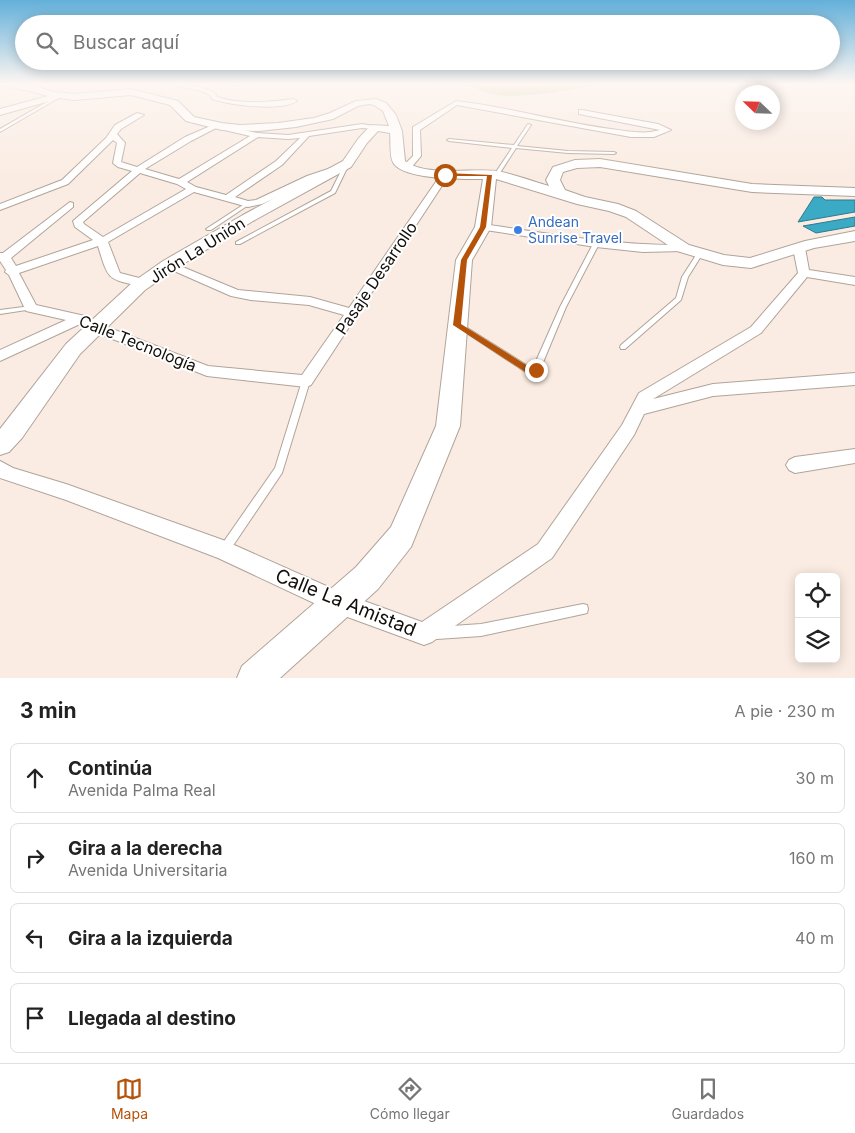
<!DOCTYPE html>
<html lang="es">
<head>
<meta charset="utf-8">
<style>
	body { margin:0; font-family:Inter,sans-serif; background:#f2f2f2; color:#222 }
	.controls { position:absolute; right:15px; bottom:15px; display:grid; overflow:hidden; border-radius:8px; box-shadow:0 2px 12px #0003 }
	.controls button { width:45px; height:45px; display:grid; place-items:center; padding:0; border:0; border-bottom:1px solid #e0e0e0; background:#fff; color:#222; font:25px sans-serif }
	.compass { position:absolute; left:735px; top:85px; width:45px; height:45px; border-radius:50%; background:#fff; box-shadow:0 2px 12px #0003; rotate:293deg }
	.stop { position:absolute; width:15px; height:15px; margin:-11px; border:4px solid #b45309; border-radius:50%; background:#fff }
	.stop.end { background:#b45309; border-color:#fff; box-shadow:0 1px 5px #0008 }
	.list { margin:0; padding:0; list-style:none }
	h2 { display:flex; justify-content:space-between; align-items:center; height:65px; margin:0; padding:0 20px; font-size:21px }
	h2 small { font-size:16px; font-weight:400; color:#767676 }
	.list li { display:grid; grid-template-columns:32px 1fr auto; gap:15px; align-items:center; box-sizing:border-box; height:70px; margin:0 10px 10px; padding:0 10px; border:1px solid #e0e0e0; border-radius:8px }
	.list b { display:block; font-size:19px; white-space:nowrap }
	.list p { margin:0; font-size:16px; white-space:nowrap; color:#767676 }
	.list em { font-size:16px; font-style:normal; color:#767676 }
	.icon { flex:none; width:28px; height:28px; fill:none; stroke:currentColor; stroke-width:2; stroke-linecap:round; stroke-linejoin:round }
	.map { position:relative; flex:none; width:855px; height:678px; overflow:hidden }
	.search { position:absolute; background:#fff; box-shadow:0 2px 12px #0003; left:15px; right:15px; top:15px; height:55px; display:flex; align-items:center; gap:12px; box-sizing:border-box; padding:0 18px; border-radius:28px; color:#767676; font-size:19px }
	.sheet { height:385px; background:#fff }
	nav { display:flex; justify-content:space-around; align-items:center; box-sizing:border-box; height:70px; border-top:1px solid #e0e0e0; background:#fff; font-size:14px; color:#767676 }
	nav a { display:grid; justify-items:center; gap:2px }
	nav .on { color:#b45309 }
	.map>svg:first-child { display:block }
</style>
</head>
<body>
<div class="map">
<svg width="855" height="678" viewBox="0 0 855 678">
	<rect width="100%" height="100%" fill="#faece2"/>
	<path fill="#c4cd93" d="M411,83H610C582,87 495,107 476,87Z"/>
	<g fill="#3baac4" stroke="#2e7b8c">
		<path d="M814,197H822L825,200H855V212L798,222Z"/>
		<path d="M855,217V226L816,233L803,226Z"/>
	</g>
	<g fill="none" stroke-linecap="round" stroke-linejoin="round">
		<g stroke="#b0a49a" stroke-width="2">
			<g id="lane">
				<path d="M59,95L62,96L0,132V129Z"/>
				<path d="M528,124L531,125L517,146L568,151L614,152L616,153L614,154L568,153L516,148L498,176H496L494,175L512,148L449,141L447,140L449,139L514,145Z"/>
				<path d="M345,163L349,164L335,193L240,244H236V242L331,191Z"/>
				<path d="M246,203L250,204L211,230H207L206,229Z"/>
				<path d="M596,242L599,244L566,307L539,372L530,374L527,373L456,326L459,324H461L531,368H533L560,307L593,244Z"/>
				<path d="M700,251L703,253L688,277L681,300L625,349H621L620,347L621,345L676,298L682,277L698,252Z"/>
				<path d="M31,306L34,308L33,309L0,314V310Z"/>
				<path d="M306,378L309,379L310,381L282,473L228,553L224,555L220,553L219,550L220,547L275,468L302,381L303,379Z"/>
				<path d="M583,604L587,605L588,609L587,613L583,614L481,636L437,639L433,637L431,633L433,629L437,627L481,624Z"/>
			</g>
		</g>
		<g stroke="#b0a49a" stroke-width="2">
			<g id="street">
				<path d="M28,83H36L46,92L41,93Z"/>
				<path d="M164,83C182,83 199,85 215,93L217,97C242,105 268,102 294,99L297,101C280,112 231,105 212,99L210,95L201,91Z"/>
				<path d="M217,83H243L240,85Z"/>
				<path d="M456,101C508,107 559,122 611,129C627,131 645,135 660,130L579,114V110H582L658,124L671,130L654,137H631L457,105L420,130L421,156L409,170H403V166L413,156V127Z"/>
				<path d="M137,113L144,115L121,129L117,134L125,143L121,162L137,167L185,137L215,124L257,133L288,135L362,124L379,127L375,129L362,128L309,136L282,165L235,197L248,201L256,200L307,176L331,168L335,171L262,204L248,207L194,192L108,242L120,273L147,280L149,283L147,286L143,287C107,278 109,282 98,246L19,273L36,305L85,316L102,325L208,366L302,375L344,315L309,305L251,300L231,296L165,267L163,265L165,263H173L238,290L310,297L349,308L442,173H448L449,175L311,385L306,387L207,376L92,331L80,324L0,361V350L66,320L26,311L9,275L5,272L6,270L0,261V253H3L70,202L73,203V207L11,258L16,266L93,240L75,227L73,221L132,171L118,167L113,163L117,143L113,140L68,184L0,210V204L62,180L106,138L115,125ZM216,128L250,136L179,179L145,169L191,141ZM258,137L288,139L300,138L276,161L226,195L196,187L187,182ZM140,173L177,184L186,189L103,237L84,224L83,222Z"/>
				<path d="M483,224C550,234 616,246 683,245L689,248L683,251L643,252L596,247L479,229L478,227Z"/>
				<path d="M799,245L805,248L809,270L855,277V285L807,277L761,333L653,399L713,384L855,373V385L713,396L644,414L634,435L552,558L432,642L424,645L331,611L218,558L66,500L0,478V461L13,468L66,484L223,540L342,593L422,622L538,544L622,425L639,393L751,327L798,273L793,248Z"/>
				<path d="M855,449V463L795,473L789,470L786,465L789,460L795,457Z"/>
			</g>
		</g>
		<g stroke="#b0a49a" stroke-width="2">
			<path id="secondary" d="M0,83H20L55,92L74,94L131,89L178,101L194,117L222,123L240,125L278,123L314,118L330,113L356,101L376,99L386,103L396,115L402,131L405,161C425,177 472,168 497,171C514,174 532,181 549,186L546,180L553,167L575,160L600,159L752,184L855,188V196L752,192L600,167L577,168L563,172L560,180L565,190L585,197L618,204L636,211L689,245L724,255L750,258L805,241L855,231V241L814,248L751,268L723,265L677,251L626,217L609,211L577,204L496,179L491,227L472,260L460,426L411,547L378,589L280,678H237L242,666L356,567L391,527L436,426L456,260L475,227L483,179C464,179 406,180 394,164C389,158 391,142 390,133L378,131L367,143L351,167L253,221L175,269L145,290L80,354L22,438L9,452L0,455V429L66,344L133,282L163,261L243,215L343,161L358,139L371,125L389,126L383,111L374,105L369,104L358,106L333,119L296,127L259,131L222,130L186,121L170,105L131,95L74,100L60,98L0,115V109L48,96L30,91L0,85Z"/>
		</g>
		<use href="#lane" fill="#fff" fill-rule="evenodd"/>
		<use href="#street" fill="#fff" fill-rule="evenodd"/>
		<use href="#secondary" fill="#fff" fill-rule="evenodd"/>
	</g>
	<linearGradient id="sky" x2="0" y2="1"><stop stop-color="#63b0da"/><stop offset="0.47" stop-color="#fdf6f2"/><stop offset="1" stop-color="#fdf6f2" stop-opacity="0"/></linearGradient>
	<rect width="855" height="178" fill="url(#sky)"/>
	<path fill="#b45309" d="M445,173L492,175L486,227L467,260L461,324L531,368H539V372L527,373L453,325L461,260L480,227L487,176H443Z"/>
	<circle fill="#3f7fe0" stroke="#fff" stroke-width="2" cx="518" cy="230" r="5"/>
	<g text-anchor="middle" stroke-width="4" stroke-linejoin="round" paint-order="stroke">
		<g font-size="14" fill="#366cbe" stroke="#fff" text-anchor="start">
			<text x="528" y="227">Andean<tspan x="528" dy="16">Sunrise Travel</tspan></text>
		</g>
		<g font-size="16" fill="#110d09" stroke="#fff">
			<text transform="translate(197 250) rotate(-32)" y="6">Jirón La Unión</text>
			<text transform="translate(376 278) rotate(-56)" y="6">Pasaje Desarrollo</text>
			<text transform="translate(138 343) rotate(22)" y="6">Calle Tecnología</text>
		</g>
		<g font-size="19" fill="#110d09" stroke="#fff">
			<text transform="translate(346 602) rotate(22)" y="7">Calle La Amistad</text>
		</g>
	</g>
</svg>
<div class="controls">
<button><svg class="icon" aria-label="locate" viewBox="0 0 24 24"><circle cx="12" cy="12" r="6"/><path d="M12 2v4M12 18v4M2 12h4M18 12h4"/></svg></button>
<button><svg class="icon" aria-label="layers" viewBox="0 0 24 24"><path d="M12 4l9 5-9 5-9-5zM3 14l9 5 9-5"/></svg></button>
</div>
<svg class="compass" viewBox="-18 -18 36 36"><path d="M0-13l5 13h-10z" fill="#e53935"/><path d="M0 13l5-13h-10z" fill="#767676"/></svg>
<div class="stop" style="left:445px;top:175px"></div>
<div class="stop end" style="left:536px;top:370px"></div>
<div class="search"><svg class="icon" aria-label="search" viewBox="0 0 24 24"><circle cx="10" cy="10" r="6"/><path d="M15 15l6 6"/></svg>Buscar aquí</div>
</div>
<section class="sheet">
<h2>3 min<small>A pie · 230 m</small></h2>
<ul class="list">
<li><svg class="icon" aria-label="ahead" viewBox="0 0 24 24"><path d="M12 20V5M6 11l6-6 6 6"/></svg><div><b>Continúa</b><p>Avenida Palma Real</p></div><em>30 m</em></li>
<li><svg class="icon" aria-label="right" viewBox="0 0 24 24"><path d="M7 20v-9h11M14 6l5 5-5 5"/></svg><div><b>Gira a la derecha</b><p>Avenida Universitaria</p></div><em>160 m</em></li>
<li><svg class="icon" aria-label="left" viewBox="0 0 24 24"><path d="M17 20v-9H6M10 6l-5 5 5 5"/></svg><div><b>Gira a la izquierda</b></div><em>40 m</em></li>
<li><svg class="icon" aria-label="arrive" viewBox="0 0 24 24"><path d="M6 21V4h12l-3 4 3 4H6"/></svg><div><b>Llegada al destino</b></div></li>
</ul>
</section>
<nav>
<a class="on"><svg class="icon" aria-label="map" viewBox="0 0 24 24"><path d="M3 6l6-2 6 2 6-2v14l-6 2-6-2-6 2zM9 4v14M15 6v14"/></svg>Mapa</a>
<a><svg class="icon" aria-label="directions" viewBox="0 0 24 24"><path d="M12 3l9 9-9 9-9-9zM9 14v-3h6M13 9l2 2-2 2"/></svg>Cómo llegar</a>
<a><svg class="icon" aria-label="saved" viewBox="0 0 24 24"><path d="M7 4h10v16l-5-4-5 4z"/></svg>Guardados</a>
</nav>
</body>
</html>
